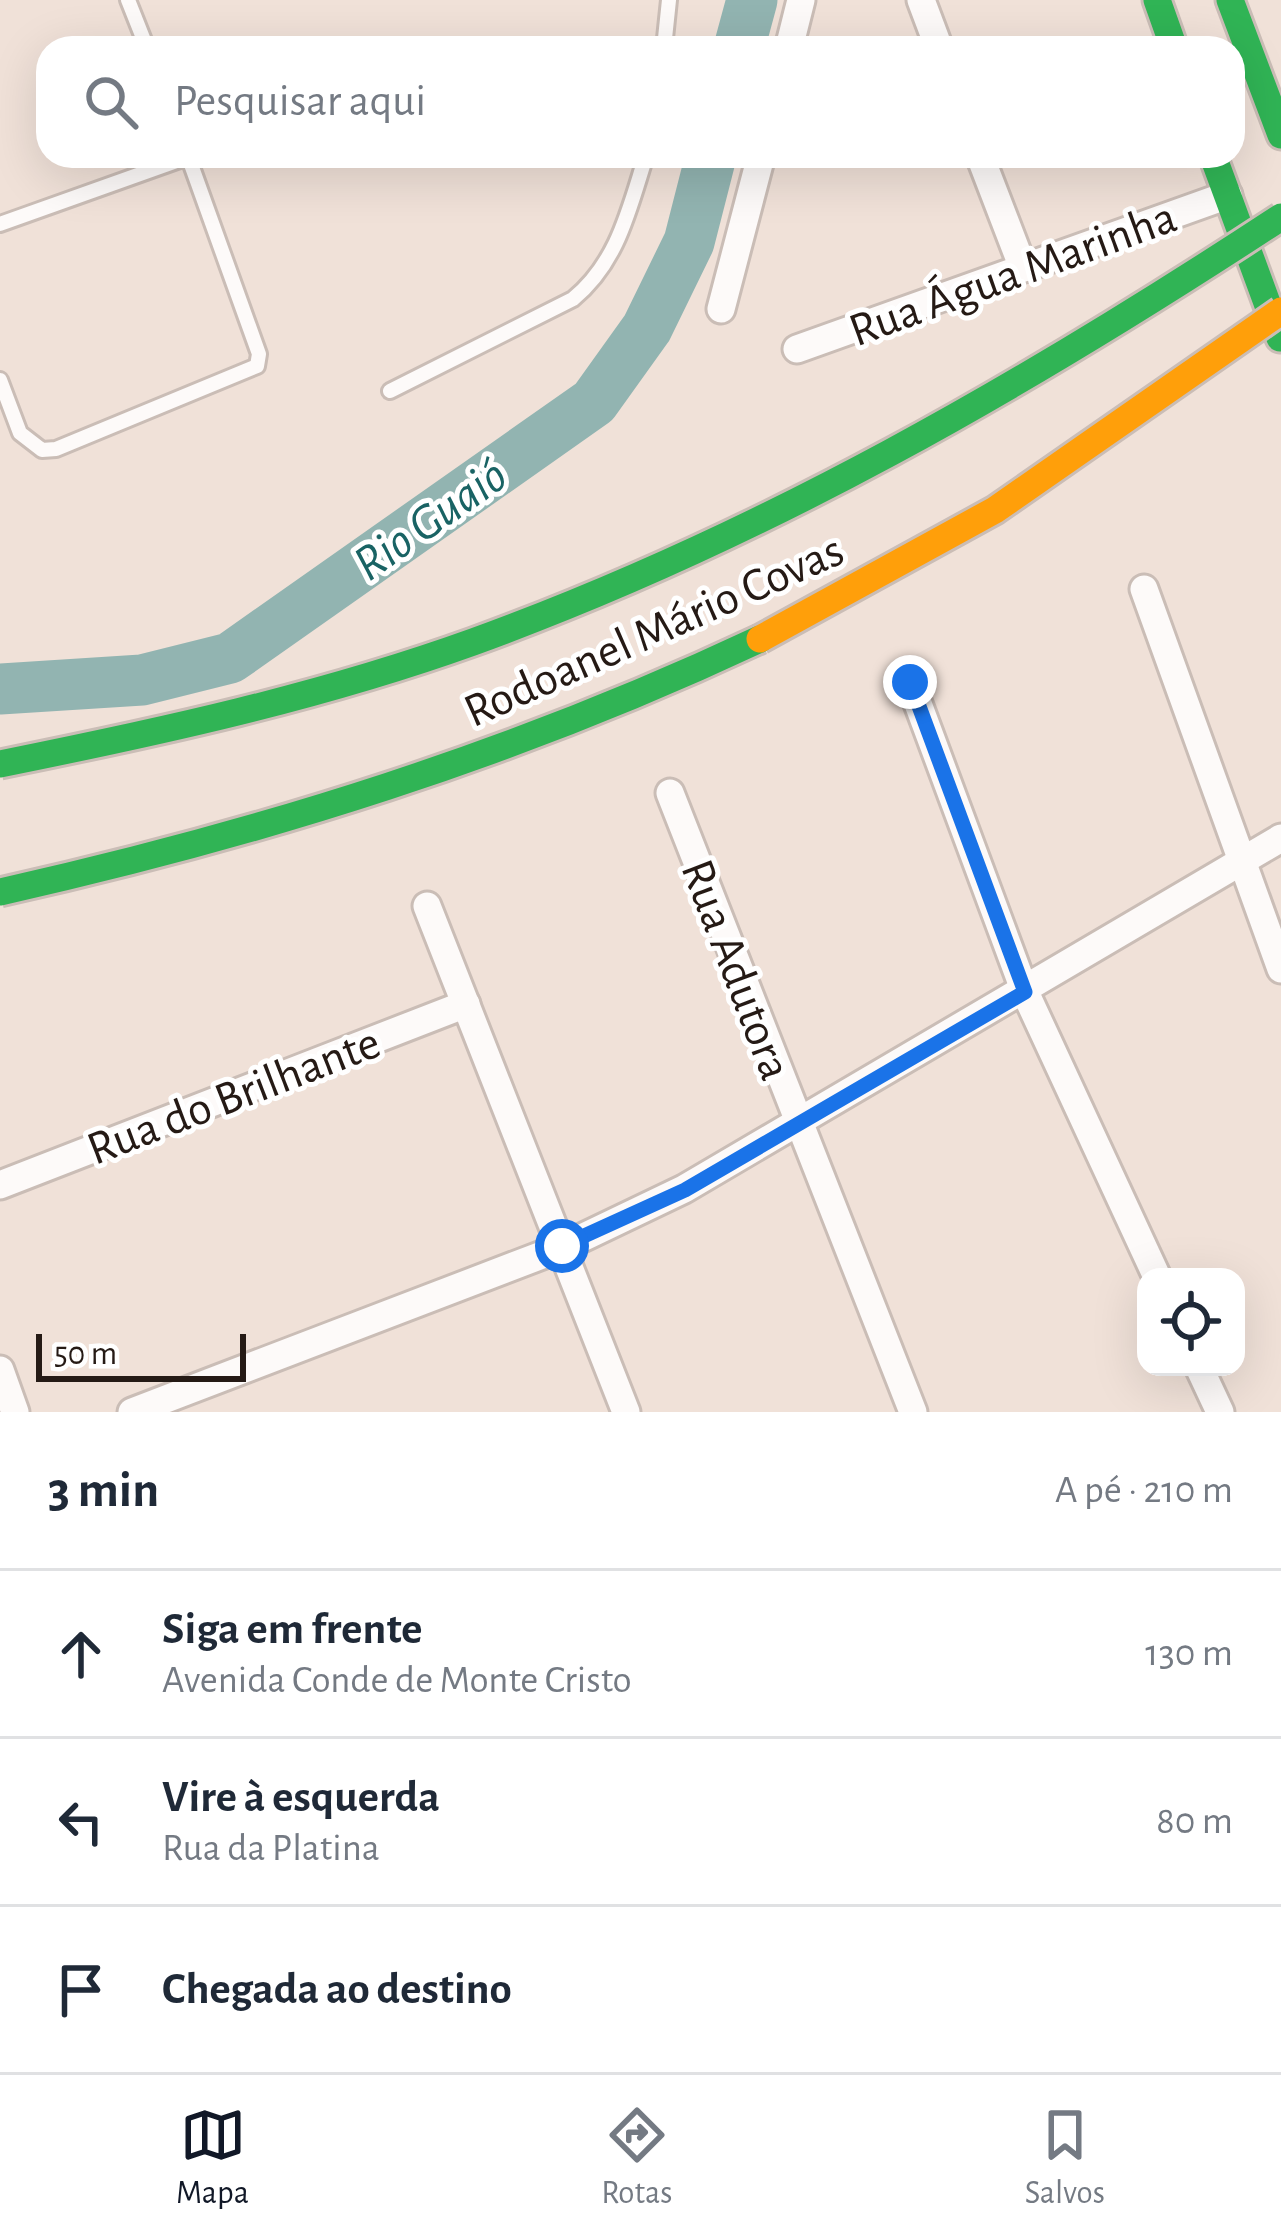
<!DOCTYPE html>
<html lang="pt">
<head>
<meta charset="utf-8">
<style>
	body { margin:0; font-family:"Alegreya Sans",sans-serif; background:#f2f2f3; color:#1f2937 }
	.controls { position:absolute; right:36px; bottom:36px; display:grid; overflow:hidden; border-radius:24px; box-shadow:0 12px 48px #0002 }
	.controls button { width:108px; height:108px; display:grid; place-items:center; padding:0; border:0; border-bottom:3px solid #e0e1e3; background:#fff; color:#1f2937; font:60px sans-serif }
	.scale { position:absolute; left:36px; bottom:30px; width:210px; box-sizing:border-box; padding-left:12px; border:6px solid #251a15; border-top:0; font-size:33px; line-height:42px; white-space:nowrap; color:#251a15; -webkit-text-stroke:9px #fff; paint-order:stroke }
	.stop { position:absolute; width:36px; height:36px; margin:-27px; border:9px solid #1a73e8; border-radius:50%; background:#fff }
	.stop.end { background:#1a73e8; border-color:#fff; box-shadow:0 3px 12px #0008 }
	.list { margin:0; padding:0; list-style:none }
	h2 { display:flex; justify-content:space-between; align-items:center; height:156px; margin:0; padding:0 48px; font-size:51px }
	h2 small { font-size:39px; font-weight:400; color:#747a83 }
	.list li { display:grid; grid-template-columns:78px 1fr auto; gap:36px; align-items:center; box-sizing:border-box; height:168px; padding:0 48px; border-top:3px solid #e0e1e3 }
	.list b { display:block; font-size:45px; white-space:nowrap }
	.list p { margin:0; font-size:39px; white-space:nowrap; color:#747a83 }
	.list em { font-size:39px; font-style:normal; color:#747a83 }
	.icon { flex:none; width:66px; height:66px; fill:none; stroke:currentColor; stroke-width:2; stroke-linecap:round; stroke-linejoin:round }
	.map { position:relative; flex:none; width:1281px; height:1412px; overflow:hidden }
	.search { position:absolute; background:#fff; box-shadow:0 12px 48px #0002; left:36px; right:36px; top:36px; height:132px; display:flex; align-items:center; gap:30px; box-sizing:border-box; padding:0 42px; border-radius:36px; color:#747a83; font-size:45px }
	.sheet { height:660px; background:#fff }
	nav { display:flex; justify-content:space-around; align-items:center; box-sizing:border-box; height:168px; border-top:3px solid #e0e1e3; background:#fff; font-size:33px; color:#747a83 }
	nav a { display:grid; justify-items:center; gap:6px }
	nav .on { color:#111827 }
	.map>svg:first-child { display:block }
</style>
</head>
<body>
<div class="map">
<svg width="1281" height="1412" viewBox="0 0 1281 1412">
	<rect width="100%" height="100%" fill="#f0e1d8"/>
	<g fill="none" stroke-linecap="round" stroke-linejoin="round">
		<g stroke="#92b4b1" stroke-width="51">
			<path d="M739,48L752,0"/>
			<path d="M0,689L142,680L230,658L594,402L647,328L689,242L711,156"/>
		</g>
		<g stroke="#cabdb6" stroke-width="20">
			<g id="lane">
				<path d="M128,0L147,48"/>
				<path d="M664,48L669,0"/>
				<path d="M0,224L188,157"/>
				<path d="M0,380L20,433L42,450L56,449L257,366L259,354L188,156"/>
				<path d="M390,391L573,299C618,262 629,209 646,156"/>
			</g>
		</g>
		<g stroke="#cabdb6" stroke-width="33">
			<g id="street">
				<path d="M921,0L939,48"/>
				<path d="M789,48L801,0"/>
				<path d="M980,156L1023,268"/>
				<path d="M721,309L761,156"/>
				<path d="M797,349L1228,195"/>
				<path d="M1144,589L1281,969"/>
				<path d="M910,682L1025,992L1157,1277"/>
				<path d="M670,793L913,1412"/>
				<path d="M427,906L626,1412"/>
				<path d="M0,1185L466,1004"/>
				<path d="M1199,1367L1220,1412"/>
				<path d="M0,1370L15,1412"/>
				<path d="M132,1412L563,1247L684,1189L1281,838"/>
			</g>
		</g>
		<g stroke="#cabdb6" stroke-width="33">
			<g id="fast">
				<path d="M1157,0L1174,48"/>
				<path d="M1230,0L1281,135"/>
				<path d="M1213,156L1280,338"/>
			</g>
		</g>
		<use href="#lane" stroke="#fdfaf9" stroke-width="14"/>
		<use href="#street" stroke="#fdfaf9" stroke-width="27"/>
		<use href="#fast" stroke="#30b455" stroke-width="27"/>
		<g stroke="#cabdb6" stroke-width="33" stroke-linecap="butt">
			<g id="fast-bridge">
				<path d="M0,764C159,732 320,697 473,642C762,537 1025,385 1281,217"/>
				<path d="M0,892C263,833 516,754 760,639"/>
			</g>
		</g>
		<g stroke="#cabdb6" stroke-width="33" stroke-linecap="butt">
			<path id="slow-bridge" d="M760,639L995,510L1281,311"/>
		</g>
		<use href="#fast-bridge" stroke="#30b455" stroke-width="27"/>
		<use href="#slow-bridge" stroke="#ff9f0a" stroke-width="27"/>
	</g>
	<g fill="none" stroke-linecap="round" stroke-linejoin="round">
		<path stroke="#1a73e8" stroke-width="15" d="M562,1246L685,1190L1025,992L910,682"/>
	</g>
	<g text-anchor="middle" stroke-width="10" stroke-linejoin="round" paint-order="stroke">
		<g font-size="48" fill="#251a15" stroke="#fff">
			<text transform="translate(1012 272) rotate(-20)" y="17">Rua Água Marinha</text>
			<text transform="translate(653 629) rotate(-24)" y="17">Rodoanel Mário Covas</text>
			<text transform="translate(738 969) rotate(69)" y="17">Rua Adutora</text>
			<text transform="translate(233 1094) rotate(-21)" y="17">Rua do Brilhante</text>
		</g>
		<g font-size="51" font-style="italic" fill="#196364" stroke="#fff">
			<text transform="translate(429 518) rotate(-35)" y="18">Rio Guaió</text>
		</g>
	</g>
</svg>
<div class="controls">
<button><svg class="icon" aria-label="locate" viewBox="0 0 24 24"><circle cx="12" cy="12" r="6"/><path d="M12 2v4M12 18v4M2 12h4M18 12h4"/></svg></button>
</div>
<div class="scale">50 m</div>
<div class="stop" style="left:562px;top:1246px"></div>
<div class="stop end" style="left:910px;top:682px"></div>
<div class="search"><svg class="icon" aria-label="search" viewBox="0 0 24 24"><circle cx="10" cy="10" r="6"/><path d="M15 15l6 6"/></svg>Pesquisar aqui</div>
</div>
<section class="sheet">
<h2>3 min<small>A pé · 210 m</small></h2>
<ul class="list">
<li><svg class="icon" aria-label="ahead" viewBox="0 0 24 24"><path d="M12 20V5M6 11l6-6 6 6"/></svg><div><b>Siga em frente</b><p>Avenida Conde de Monte Cristo</p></div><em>130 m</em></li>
<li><svg class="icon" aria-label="left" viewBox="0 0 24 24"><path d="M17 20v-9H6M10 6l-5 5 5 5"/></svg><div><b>Vire à esquerda</b><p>Rua da Platina</p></div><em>80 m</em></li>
<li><svg class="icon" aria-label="arrive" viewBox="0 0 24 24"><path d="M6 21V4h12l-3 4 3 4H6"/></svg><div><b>Chegada ao destino</b></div></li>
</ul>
</section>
<nav>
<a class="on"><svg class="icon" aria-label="map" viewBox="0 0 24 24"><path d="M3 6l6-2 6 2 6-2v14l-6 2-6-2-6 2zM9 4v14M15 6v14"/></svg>Mapa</a>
<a><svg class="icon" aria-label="directions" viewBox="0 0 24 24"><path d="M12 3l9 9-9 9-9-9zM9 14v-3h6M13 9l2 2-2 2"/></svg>Rotas</a>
<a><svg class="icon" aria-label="saved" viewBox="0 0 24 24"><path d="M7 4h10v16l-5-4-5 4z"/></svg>Salvos</a>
</nav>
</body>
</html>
